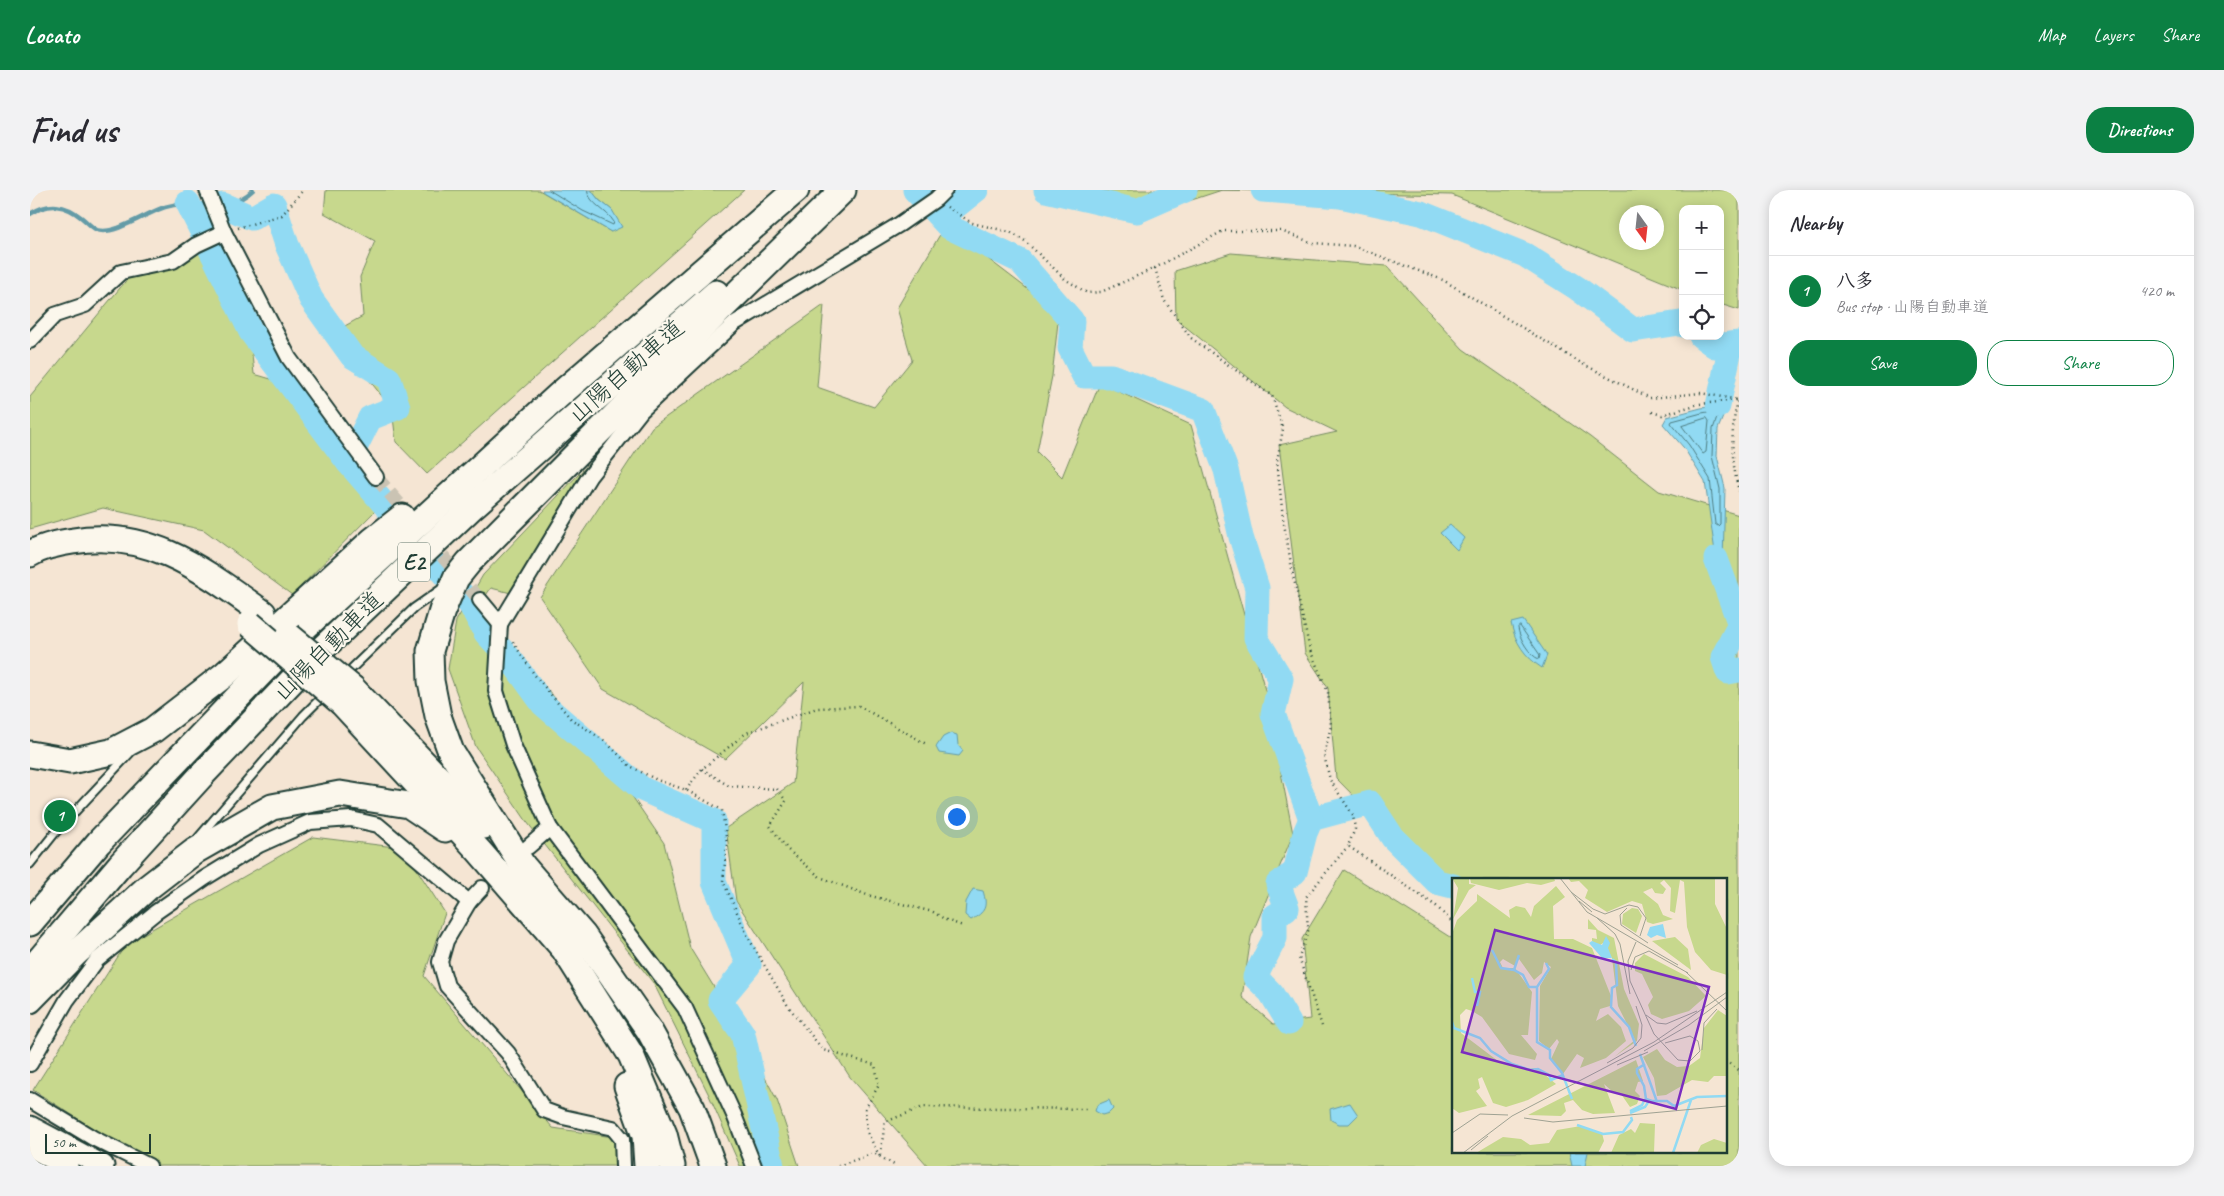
<!DOCTYPE html>
<html lang="en">
<head>
<meta charset="utf-8">
<style>
	body { margin:0; font-family:Caveat,"Klee One",sans-serif; background:#f2f2f3; color:#2b2b33 }
	.controls { position:absolute; right:15px; top:15px; display:grid; overflow:hidden; border-radius:10px; box-shadow:0 2px 12px #0003 }
	.controls button { width:45px; height:45px; display:grid; place-items:center; padding:0; border:0; border-bottom:1px solid #e1e1e2; background:#fff; color:#2b2b33; font:25px sans-serif }
	.compass { position:absolute; left:1589px; top:15px; width:45px; height:45px; border-radius:50%; background:#fff; box-shadow:0 2px 12px #0003; rotate:165deg }
	.scale { position:absolute; left:15px; bottom:12px; width:106px; box-sizing:border-box; padding-left:5px; border:2px solid #1f3d34; border-top:0; font-size:14px; line-height:18px; white-space:nowrap; color:#1f3d34; -webkit-text-stroke:4px #fbf7ec; paint-order:stroke }
	.you { position:absolute; left:926px; top:626px; width:18px; height:18px; margin:-12px; border:4px solid #fff; border-radius:50%; background:#1a73e8; box-shadow:0 0 0 8px #1a73e833 }
	.badge { display:grid; place-items:center; width:32px; height:32px; border-radius:50%; background:#0b8043; color:#fff; font-size:16px; font-weight:700 }
	.pin { position:absolute; translate:-50% -50%; border:2px solid #fff; box-shadow:0 1px 5px #0006 }
	.list { margin:0; padding:0; list-style:none }
	h2 { display:flex; justify-content:space-between; align-items:center; height:65px; margin:0; padding:0 20px; font-size:21px }
	h2 small { font-size:16px; font-weight:400; color:#7c7c81 }
	.list li { display:grid; grid-template-columns:32px 1fr auto; gap:15px; align-items:center; box-sizing:border-box; height:70px; padding:0 20px; border-top:1px solid #e1e1e2 }
	.list b { display:block; font-size:19px; white-space:nowrap }
	.list p { margin:0; font-size:16px; white-space:nowrap; color:#7c7c81 }
	.list em { font-size:16px; font-style:normal; color:#7c7c81 }
	.actions { display:flex; gap:10px; padding:15px 20px }
	.actions a { flex:1; padding:11px 0; border:1px solid #0b8043; border-radius:20px; text-align:center; font-size:18px; color:#0b8043 }
	.actions .main { background:#0b8043; color:#fff }
	.icon { flex:none; width:28px; height:28px; fill:none; stroke:currentColor; stroke-width:2; stroke-linecap:round; stroke-linejoin:round }
	.map { position:relative; flex:none; width:1709px; height:976px; overflow:hidden; border-radius:20px }
	header { display:flex; align-items:center; gap:30px; box-sizing:border-box; height:70px; padding:0 25px; background:#0b8043; color:#fff }
	header strong { font-size:24px }
	nav { display:flex; gap:28px; margin-inline-start:auto; font-size:18px }
	.intro { display:flex; align-items:center; justify-content:space-between; box-sizing:border-box; height:120px; padding:0 30px }
	h1 { margin:0; font-size:35px }
	.button { padding:12px 22px; border-radius:20px; background:#0b8043; color:#fff; font-size:18px; font-weight:700 }
	main { display:flex; gap:30px; padding:0 30px }
	aside { flex:1; background:#fff; border-radius:20px; box-shadow:0 2px 12px #0003 }
	.map>svg:first-child { display:block }
</style>
</head>
<body>
<header>
<strong>Locato</strong>
<nav><a>Map</a><a>Layers</a><a>Share</a></nav>
</header>
<div class="intro"><h1>Find us</h1><a class="button">Directions</a></div>
<main>
<div class="map">
<svg width="1709" height="976" viewBox="0 0 1709 976">
	<rect width="100%" height="100%" fill="#f5e5d3"/>
	<filter id="ink" filterUnits="userSpaceOnUse"><feTurbulence type="fractalNoise" baseFrequency=".02" numOctaves="2"/><feDisplacementMap in="SourceGraphic" scale="10" xChannelSelector="R" yChannelSelector="G"/><feConvolveMatrix kernelMatrix="1 2 1 2 8 2 1 2 1" color-interpolation-filters="sRGB"/></filter>
	<g filter="url(#ink)">
		<g fill="#c7d88d" stroke="#738a60" fill-rule="evenodd">
			<path d="M296,0H509L581,42L582,20L569,10L561,0H714L397,284L366,252L362,219L302,143L333,126L330,87L345,51L294,23Z"/>
			<path d="M1060,0H1709V120L1690,114V19H1653V100L1422,5L1192,0L1116,25ZM1626,22V52H1596V22Z"/>
			<path d="M915,36L1029,123L1022,186L1007,262L1032,287L1070,193L1161,235L1235,500L1263,644L1221,747L1212,807L1243,834L1280,829L1272,749L1314,680L1423,749V962H1695V690H1423L1376,659L1306,588L1298,498L1275,463L1249,255L1307,242L1255,217L1146,129L1145,81L1201,63L1357,76L1433,159L1560,247L1629,301L1709,325V976H898L820,887L706,711L696,638L763,593L774,492L695,569L573,499L510,407L622,237L794,115L787,197L844,217L882,170L867,118Z"/>
			<path d="M170,58L221,155L224,184L251,192L345,321L262,405L174,340L73,318L0,339V207L104,81Z"/>
			<path d="M568,264L485,404L461,398L438,431L475,482L494,473L570,559L634,653L660,758L706,833L747,910L769,976H710L678,903L624,794L497,632L446,557L418,479L426,431L453,385Z"/>
			<path d="M283,647L373,658L415,723L394,786L523,938L583,947L590,976H122L3,900L96,754Z"/>
		</g>
		<g fill="#91daf3" stroke="#639ba7">
			<path d="M512,0H561L569,10L582,20L592,37L581,42L513,2Z"/>
			<path d="M1688,216L1695,222L1688,239L1687,266L1695,298L1693,372L1686,369L1675,292L1654,258L1633,234L1637,227L1671,218Z"/>
			<path d="M1420,335L1434,348L1427,360L1410,343Z"/>
			<path d="M1493,430L1517,465L1512,478C1495,467 1485,452 1481,433Z"/>
			<path d="M921,543L927,545L928,555L933,561L929,566L909,563L906,557L913,547Z"/>
			<path d="M943,699L953,701C958,717 955,722 941,730L935,725L936,712Z"/>
			<path d="M1079,910L1083,919L1079,923L1072,925L1065,921L1067,915Z"/>
			<path d="M1320,913L1328,925L1319,934H1309L1301,930L1300,919Z"/>
			<path d="M1539,962H1558L1555,976H1542Z"/>
		</g>
		<g fill="none" stroke-linecap="round" stroke-linejoin="round">
			<g stroke="#4d7c80" stroke-width="1">
				<path d="M519,0L553,21L583,35L584,32C577,20 559,14 557,0"/>
				<path d="M1686,221L1688,225L1683,239L1682,266L1690,299V334L1688,336L1685,334L1680,289L1659,255L1641,233L1642,231L1672,223Z"/>
				<path d="M1677,228L1679,231L1676,262L1673,264L1652,236Z"/>
				<path d="M1490,436L1510,465L1509,469C1500,466 1489,448 1488,438Z"/>
			</g>
			<path stroke="#639ba7" stroke-width="4.5" d="M0,24C19,12 35,14 52,28C57,32 62,38 67,40C84,46 118,22 135,17C166,7 196,26 223,0"/>
			<g stroke="#91daf3" stroke-width="25">
				<path d="M885,0L919,37L990,71L1042,131L1040,158L1054,186H1081L1173,220L1196,280L1211,347L1227,398L1226,448L1251,489L1243,524L1281,629L1340,613L1363,648L1407,692L1423,696"/>
				<path d="M1016,0L1107,21L1155,0"/>
				<path d="M1233,0L1310,6L1391,23L1495,65L1547,98L1603,140L1650,133L1653,135"/>
				<path d="M158,13L221,142L318,272L440,414L456,443L482,471L513,514L612,599L684,631V692L719,775L690,810L713,844L742,976"/>
				<path d="M193,15L222,28L244,15L257,55L281,109L322,166L359,189L368,217L340,228L318,272"/>
				<path d="M911,28L946,0"/>
				<path d="M1671,146L1685,156L1709,153"/>
				<path d="M1688,216L1701,154"/>
				<path d="M1686,369L1709,432"/>
				<path d="M1709,436L1693,467L1698,482L1709,480"/>
				<path d="M1259,833L1241,803L1225,787L1245,748V726L1257,718L1248,694L1265,682L1275,643L1281,629"/>
			</g>
			<g stroke="#cac3b3" stroke-width="14" stroke-dasharray="14 7" stroke-linecap="butt">
				<path d="M346,287L381,328"/>
				<path d="M399,350L450,410"/>
			</g>
			<g stroke="#1f3d34" stroke-width="11">
				<g id="lane">
					<path d="M314,486L384,418L414,397"/>
					<path d="M168,648L273,526L295,504"/>
					<path d="M0,674L24,644L100,563"/>
				</g>
			</g>
			<g stroke="#1f3d34" stroke-width="18">
				<g id="street">
					<path d="M177,0L194,42L259,168L346,287"/>
					<path d="M0,151L25,125L55,115L91,82L143,71L166,55L194,42"/>
					<path d="M450,410L470,434L559,287L611,221L705,133L870,34L906,9L915,0"/>
					<path d="M470,434L466,501L483,555L520,638L655,818L704,925L724,976"/>
					<path d="M498,657L520,638"/>
					<path d="M439,712L416,751L410,772L417,796L478,863L514,920L533,927L583,938L592,949L593,976"/>
					<path d="M0,874L37,810L67,770L126,722L175,688L229,655L280,632L321,629L348,635L439,712L452,698"/>
					<path d="M0,910L63,948L119,976"/>
				</g>
			</g>
			<g stroke="#1f3d34" stroke-width="25">
				<g id="primary">
					<path d="M0,937L73,976"/>
					<path d="M0,956L37,976"/>
				</g>
			</g>
			<g stroke="#1f3d34" stroke-width="29">
				<g id="highway">
					<path d="M0,364C13,356 29,353 43,351C120,338 174,381 233,423"/>
					<path d="M323,499L454,636"/>
					<path d="M312,513L449,661L534,759L601,865L634,944L642,976"/>
					<path d="M0,564L40,571L81,562L123,540L194,485L343,350L372,327"/>
					<path d="M0,733L69,652L274,438L528,206L766,0"/>
					<path d="M0,781L90,675L172,585L294,457L443,316L686,103"/>
					<path d="M0,810L45,764L117,698L165,661L242,617L310,604L379,615L415,639"/>
					<path d="M597,896L615,946L617,976"/>
					<path d="M683,976L662,918L619,840L553,745L493,676L421,562L408,526L401,491L400,461L412,421L426,388L439,372L688,122L813,0"/>
				</g>
			</g>
			<g stroke="#1f3d34" stroke-width="2.5" stroke-dasharray="1 4" stroke-linecap="butt">
				<path d="M917,17L942,33L980,42L995,51L1035,89L1057,103L1071,102L1125,78L1193,41H1251L1283,53L1323,56L1413,90L1551,173L1620,208L1670,203L1709,210"/>
				<path d="M208,38L252,25L273,0"/>
				<path d="M1125,78L1134,110L1161,148L1242,206L1253,239L1247,271L1253,328L1263,385L1280,460L1298,502L1301,536L1294,565L1300,590L1323,625L1325,639L1318,656L1406,716L1423,733"/>
				<path d="M1622,222L1632,225L1669,214L1708,210C1700,240 1701,271 1709,301"/>
				<path d="M483,452L504,484L541,529L575,551L600,576L627,590L656,600L692,620L697,654L693,691L718,747L758,816L793,860L845,875L849,895L835,919L837,942L850,967L855,932L893,917L1058,919"/>
				<path d="M672,579L699,596L747,599L756,611L740,636L758,660L790,687L837,705L903,722L916,730L933,736"/>
				<path d="M656,600L672,579L716,543L787,518L829,516L898,555"/>
				<path d="M1292,836L1269,768L1278,741L1276,707L1318,656"/>
				<path d="M1695,871L1709,880"/>
				<path d="M808,976L844,963L866,976"/>
			</g>
			<use href="#lane" stroke="#fbf7ec" stroke-width="7"/>
			<use href="#street" stroke="#fbf7ec" stroke-width="14"/>
			<use href="#primary" stroke="#fbf7ec" stroke-width="21"/>
			<use href="#highway" stroke="#fbf7ec" stroke-width="25"/>
			<g stroke="#1f3d34" stroke-width="29" stroke-linecap="butt">
				<g id="highway-bridge">
					<path d="M220,434L312,513"/>
					<path d="M259,446L323,499"/>
				</g>
			</g>
			<use href="#highway-bridge" stroke="#fbf7ec" stroke-width="25"/>
		</g>
	</g>
	<g text-anchor="middle" stroke-width="4.5" stroke-linejoin="round" paint-order="stroke">
		<rect fill="#fbf7ec" stroke="#61756b" stroke-width="1" x="368" y="352.5" width="32" height="39" rx="4"/>
		<g font-size="22" font-weight="bold" fill="#1f3d34">
			<text x="384" y="380">E2</text>
		</g>
		<g font-size="24" fill="#1f3d34" stroke="#fbf7ec">
			<text transform="translate(596 181) rotate(-41)" y="8">山陽自動車道</text>
			<text transform="translate(298 456) rotate(-45)" y="8">山陽自動車道</text>
		</g>
	</g>
	<g transform="translate(1422 688)">
		<rect width="275" height="275" fill="#f5e5d3"/>
		<path d="M0,0H17V6L24,7L17,12L1,41L6,10ZM18,0H102L103,3L89,7L75,5L47,12L19,5ZM116,0H263V26L275,51V97L259,92L243,74L235,49L232,4L228,2L223,35L218,33L219,10L212,2L208,5L214,11L211,16L203,15L200,10L191,14L206,26L211,37L221,41L201,46L195,44L190,26L180,23L155,34L133,20L136,12L127,3L119,4ZM104,8L113,19L101,28L102,61H121L140,70L159,118L158,128L148,131L144,143L156,136L169,149L174,163L154,180L128,190L132,180L125,176L111,196L99,181L107,164L105,161L97,171L87,163L88,108L99,89L92,84L90,95L82,102L67,81L63,88L51,81L48,84L51,90H63L80,114L76,157H69L85,176L83,182L57,176L30,139L20,133L14,131L8,137L9,155L46,183L75,191L85,190L104,206L76,222L54,229L41,225L30,199L26,201L28,210L24,213L35,228L7,235L0,230V56L5,42L25,23V16L58,40L57,32L64,28L73,30L79,39L82,28ZM180,30L186,31L190,38L184,55L170,46L171,36ZM136,41L146,52L162,60L172,111L187,146L185,163L162,179L183,162L166,128L160,80L151,65L147,68L140,63V60L145,61L144,52L136,51ZM223,59L236,71L239,92L200,63ZM192,76L236,99L254,118L237,133L210,141L199,136L196,127L201,119L190,96L183,93V85ZM266,132L275,138V198H262L256,204L240,202L214,217L205,218L202,200L191,179L205,171L213,182L225,189L237,188L248,180L252,150ZM184,182L191,203L186,204L183,213L188,218L185,226L178,229L169,216L162,215L152,206L163,235L141,236L130,232L121,222L112,225L114,233L109,238L76,237ZM188,245L203,246L202,275H159L167,257L179,251L183,255ZM129,248L150,255L152,263L146,275H24L51,259L69,261L78,267L97,265L105,252ZM262,261L275,265V275H245L249,267Z" fill="#c7d88d"/>
		<path d="M211,46L214,60L205,57L199,60L195,57L198,49ZM154,58L158,65L156,70L160,80H150L137,65L140,63L150,67Z" fill="#91daf3"/>
		<path fill="none" stroke="#91daf3" stroke-width="2.5" d="M40,72L49,90L62,92L71,97L77,109H85V164L98,172V180L110,195L120,221M160,81L164,84L165,107L160,110L159,129L177,149L184,168M62,92L67,77M20,100L23,114H28L25,128M85,109L97,91L94,85M0,144L2,150L28,160L39,173L60,186L78,192L86,191L97,197L99,202L111,197M188,176L205,224M193,186L185,191V195L192,208L194,221L200,223M178,233L190,227L193,221M178,235L193,229L197,223H215L222,228L245,219L275,218M125,247L151,256L171,254L180,242L179,239M221,275L239,222"/>
		<path fill="none" stroke="#9fa293" stroke-width="1" d="M108,0L135,34L226,87M119,14L141,31L153,36L177,27L186,29L194,40L188,58M127,23L140,34M175,30L168,37L169,47L196,65M145,40L163,56L168,66L178,116M184,64L176,83L178,103L202,156L226,182L238,183L248,173L246,163L238,158L213,165M179,92L183,79L197,73L236,95M234,94L275,133M194,137L205,145L214,146L245,133M250,172L252,145L265,131M192,173L237,147L275,119M155,185L181,170L189,160L190,147L184,128M165,187L196,174M72,240L101,244L275,228M0,255L28,236L56,237M19,272L36,258M11,275L60,238L202,164L275,114"/>
		<path fill="#7b2cbf" fill-opacity="0.15" stroke="#7b2cbf" stroke-width="2.5" d="M43,52L257,109L224,231L10,174Z"/>
		<rect width="275" height="275" fill="none" stroke="#1f3d34" stroke-width="2.5"/>
	</g>
</svg>
<div class="controls">
<button>+</button>
<button>−</button>
<button><svg class="icon" aria-label="locate" viewBox="0 0 24 24"><circle cx="12" cy="12" r="6"/><path d="M12 2v4M12 18v4M2 12h4M18 12h4"/></svg></button>
</div>
<svg class="compass" viewBox="-18 -18 36 36"><path d="M0-13l5 13h-10z" fill="#e53935"/><path d="M0 13l5-13h-10z" fill="#7c7c81"/></svg>
<div class="scale">50 m</div>
<div class="you"></div>
<div class="pin badge" style="left:30px;top:626px">1</div>
</div>
<aside>
<h2>Nearby<small></small></h2>
<ul class="list">
<li><span class="badge">1</span><div><b>八多</b><p>Bus stop · 山陽自動車道</p></div><em>420 m</em></li>
</ul>
<div class="actions"><a class="main">Save</a><a>Share</a></div>
</aside>
</main>
</body>
</html>
